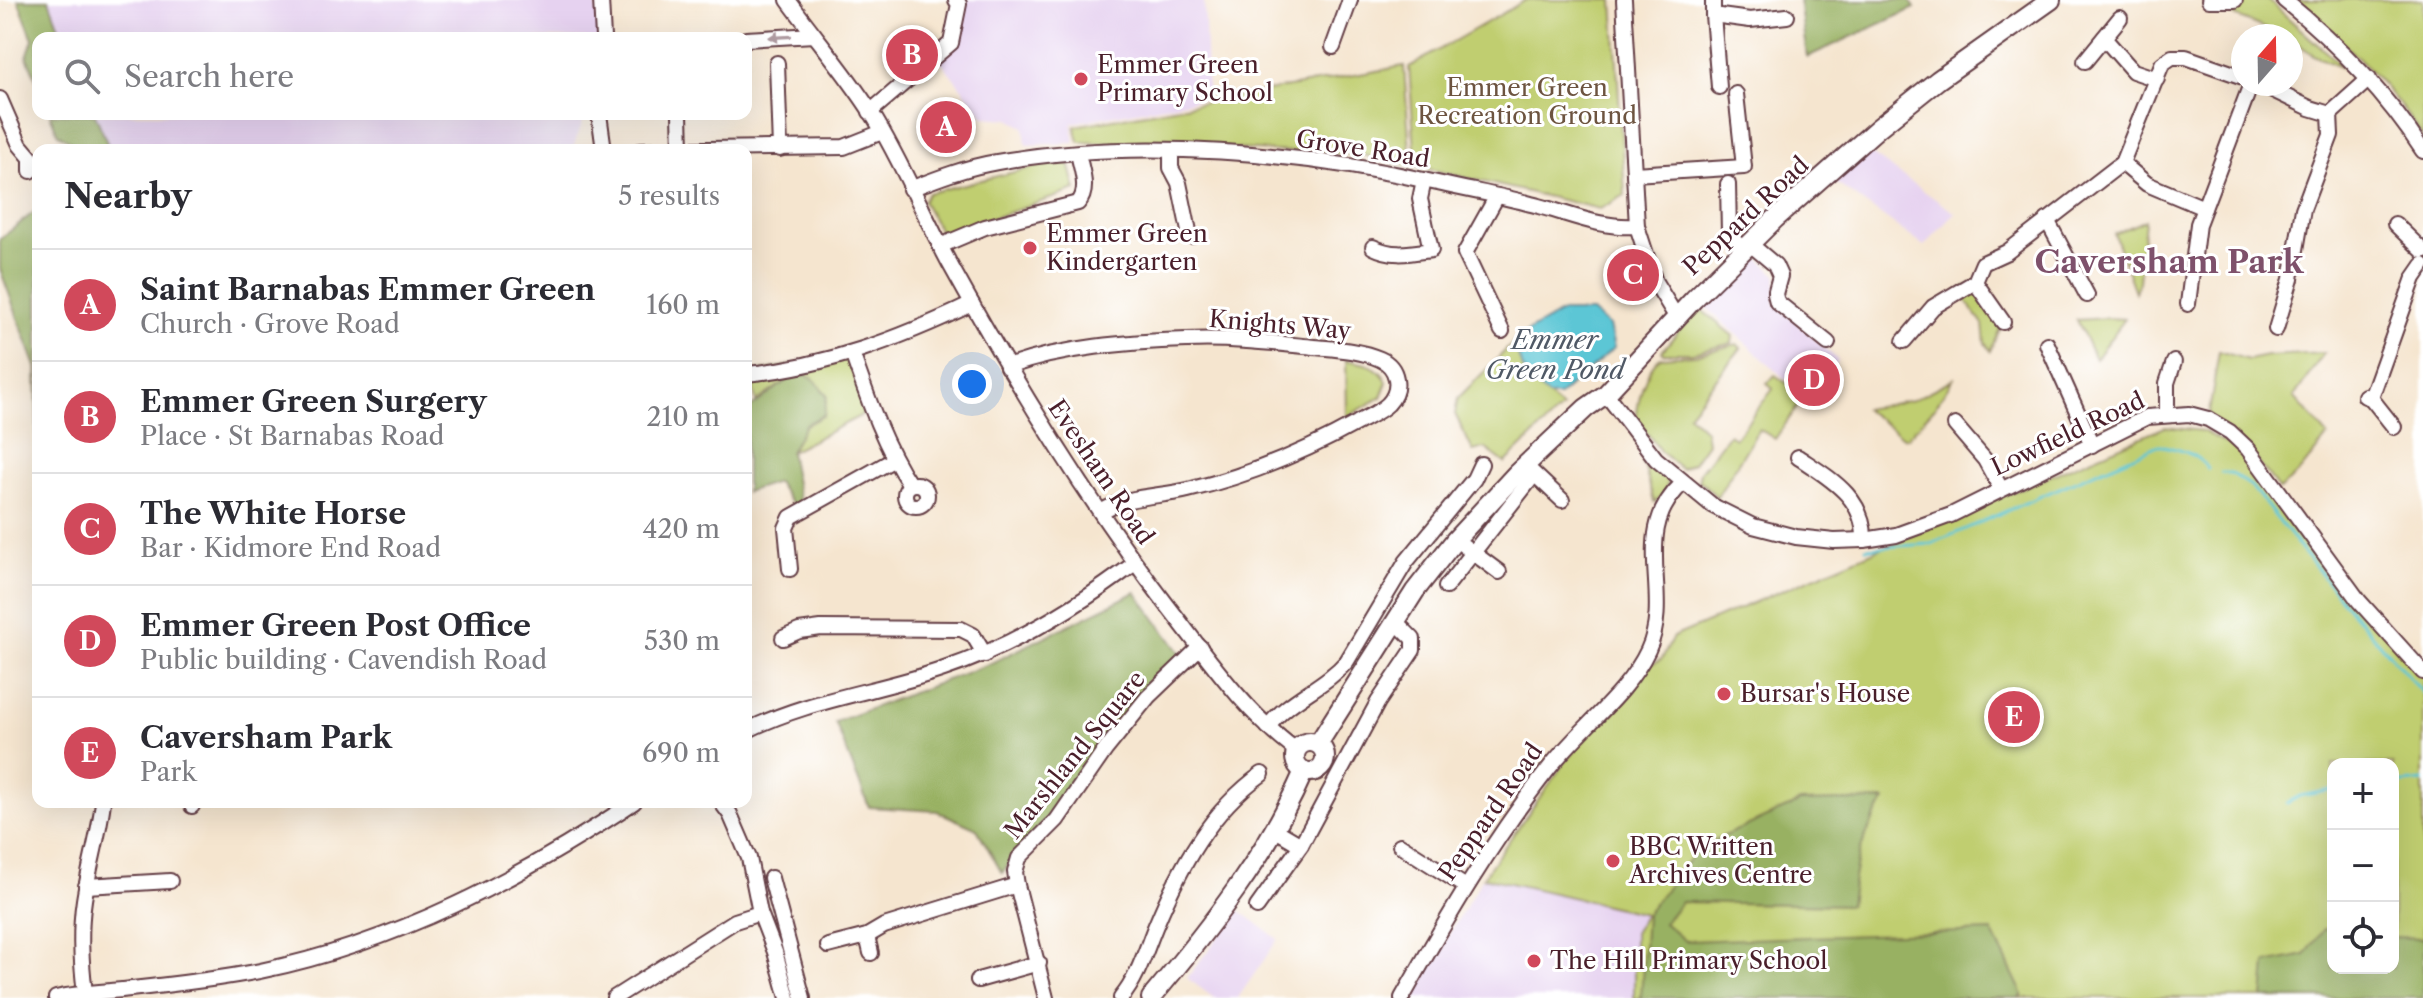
<!DOCTYPE html>
<html lang="en">
<head>
<meta charset="utf-8">
<style>
	body { margin:0; font-family:"Libre Caslon Text",serif; background:#f7f7f7; color:#2b2b33 }
	.controls { position:absolute; right:24px; bottom:24px; display:grid; overflow:hidden; border-radius:16px; box-shadow:0 8px 32px #0002 }
	.controls button { width:72px; height:72px; display:grid; place-items:center; padding:0; border:0; border-bottom:2px solid #e1e1e2; background:#fff; color:#2b2b33; font:40px sans-serif }
	.compass { position:absolute; left:2231px; top:24px; width:72px; height:72px; border-radius:50%; background:#fff; box-shadow:0 8px 32px #0002; rotate:20deg }
	.you { position:absolute; left:972px; top:384px; width:28px; height:28px; margin:-20px; border:6px solid #fff; border-radius:50%; background:#1a73e8; box-shadow:0 0 0 12px #1a73e833 }
	.badge { display:grid; place-items:center; width:52px; height:52px; border-radius:50%; background:#d1495b; color:#fff; font-size:26px; font-weight:700 }
	.pin { position:absolute; translate:-50% -50%; border:4px solid #fff; box-shadow:0 2px 8px #0006 }
	.list { margin:0; padding:0; list-style:none }
	h2 { display:flex; justify-content:space-between; align-items:center; height:104px; margin:0; padding:0 32px; font-size:34px }
	h2 small { font-size:26px; font-weight:400; color:#7c7c81 }
	.list li { display:grid; grid-template-columns:52px 1fr auto; gap:24px; align-items:center; box-sizing:border-box; height:112px; padding:0 32px; border-top:2px solid #e1e1e2 }
	.list b { display:block; font-size:30px; white-space:nowrap }
	.list p { margin:0; font-size:26px; white-space:nowrap; color:#7c7c81 }
	.list em { font-size:26px; font-style:normal; color:#7c7c81 }
	.icon { flex:none; width:44px; height:44px; fill:none; stroke:currentColor; stroke-width:2; stroke-linecap:round; stroke-linejoin:round }
	.map { position:relative; flex:none; width:2423px; height:998px; overflow:hidden }
	.search { position:absolute; background:#fff; box-shadow:0 8px 32px #0002; left:32px; top:32px; width:720px; height:88px; display:flex; align-items:center; gap:20px; box-sizing:border-box; padding:0 28px; border-radius:16px; color:#7c7c81; font-size:30px }
	.panel { position:absolute; background:#fff; box-shadow:0 8px 32px #0002; left:32px; top:144px; width:720px; height:664px; border-radius:16px }
	.map>svg:first-child { display:block }
</style>
</head>
<body>
<div class="map">
<svg width="2423" height="998" viewBox="0 0 2423 998">
	<rect width="100%" height="100%" fill="#fff"/>
	<filter id="ink" filterUnits="userSpaceOnUse"><feTurbulence type="fractalNoise" baseFrequency=".0125" numOctaves="2"/><feDisplacementMap in="SourceGraphic" scale="16" xChannelSelector="R" yChannelSelector="G"/><feConvolveMatrix kernelMatrix="1 2 1 2 8 2 1 2 1" color-interpolation-filters="sRGB"/></filter>
	<filter id="wash" filterUnits="userSpaceOnUse"><feTurbulence type="fractalNoise" baseFrequency=".006" numOctaves="4" result="noise"/><feDisplacementMap in="SourceGraphic" scale="32" xChannelSelector="R" yChannelSelector="G"/><feGaussianBlur stdDeviation="1.8" result="paint"/><feColorMatrix in="noise" values="0 0 0 0 0 0 0 0 0 0 0 0 0 0 0 0 0 1.4 0 .05"/><feComposite in="paint" operator="in"/></filter>
	<g filter="url(#wash)">
		<rect width="100%" height="100%" fill="#f5e5cf"/>
		<g fill="#e6d2f0">
			<path d="M49,0H596L599,38H63Z"/>
			<path d="M965,0H1204L1208,98L1072,123L1075,143L1026,145L1024,127L1009,119L984,117L940,60Z"/>
			<path d="M95,114H586L572,150H110Z"/>
			<path d="M1866,150L1955,213L1924,246L1829,178Z"/>
			<path d="M1755,255L1777,275L1775,304L1838,360L1819,392L1805,391L1783,377L1704,305Z"/>
			<path d="M1535,801L1699,847L1634,933V998H1411L1483,877Z"/>
			<path d="M1239,910L1278,939L1238,998H1214L1187,978Z"/>
		</g>
		<g fill="#c0ce70" stroke="#85764e" stroke-width="2" fill-rule="evenodd">
			<path d="M1526,0H1613L1625,195L1600,209L1416,166L1409,67Z"/>
			<path d="M2235,0H2268L2345,69L2315,56L2291,39V36H2283L2225,12Z"/>
			<path d="M2295,0H2423V138C2387,82 2345,44 2295,0Z"/>
			<path d="M1404,66L1411,167L1363,155L1079,142L1075,126Z"/>
			<path d="M1068,159L1076,190L942,235L923,201L928,193Z"/>
			<path d="M2145,220L2139,282L2135,292L2114,234Z"/>
			<path d="M1975,282L2003,322L1990,351L1985,343L1983,324L1959,291Z"/>
			<path d="M1698,307L1733,336L1732,343L1692,353H1663L1662,351Z"/>
			<path d="M2106,318L2125,319L2095,359L2077,320Z"/>
			<path d="M1519,337C1510,369 1541,389 1562,408L1505,463L1485,448L1473,451L1455,414L1458,398Z"/>
			<path d="M1737,344L1741,348L1688,414L1705,430L1707,443L1693,463L1681,469L1661,452L1636,418C1639,397 1644,372 1660,357L1695,355Z"/>
			<path d="M2219,351L2248,360L2267,356L2324,353L2294,397L2328,436L2301,470L2279,490L2248,449L2208,419Z"/>
			<path d="M852,353L872,410L790,452L805,425L824,415L797,373L756,402L750,373Z"/>
			<path d="M1346,360C1363,363 1380,365 1387,382L1381,397L1347,417Z"/>
			<path d="M1775,375L1805,396L1775,439L1759,429L1717,497L1701,482L1698,483L1700,472L1729,434L1735,438L1773,389L1767,384Z"/>
			<path d="M1953,379L1935,407L1908,437L1905,438L1864,409L1913,400Z"/>
			<path d="M2165,427L2203,431L2235,448L2423,672V998H1634V933L1645,914L1483,877L1565,762L1649,665L1662,659L1673,637ZM2333,764H2393V968H2333Z"/>
			<path d="M1644,459H1648L1667,481C1668,490 1662,500 1654,502L1644,465L1642,464Z"/>
		</g>
		<g fill="#98b162" stroke="#716846" stroke-width="2">
			<path d="M18,0H49L63,38H38V83L27,57L33,39Z"/>
			<path d="M1799,0H1910L1915,8L1807,57Z"/>
			<path d="M50,114H95L110,150H78L77,145L58,134Z"/>
			<path d="M38,209V474L36,367L0,269V239Z"/>
			<path d="M797,373L812,377L827,395L824,415L805,425L790,452L800,505L794,508L777,482L746,492V411Z"/>
			<path d="M1136,592L1182,655L1002,873L977,829L937,811L869,807L835,722L989,664Z"/>
			<path d="M1885,800C1860,840 1856,859 1850,905L1681,902L1664,923L1685,941L1992,931L2023,995L2019,998H1641L1646,914L1699,847L1800,802Z"/>
			<path d="M2324,929L2333,930V968H2393V937L2423,938V998H2263L2266,963L2305,955Z"/>
		</g>
		<path fill="#5bc6d5" stroke="#527280" stroke-width="2" d="M1562,312H1592L1609,326L1614,348L1559,396H1548C1530,380 1512,362 1519,337Z"/>
		<g fill="none" stroke-linecap="round" stroke-linejoin="round">
			<g stroke="#5bc6d5" stroke-width="3">
				<path d="M2221,473H2231L2251,486L2344,603L2423,693"/>
				<path d="M1866,548L1931,544L2158,445C2178,449 2196,452 2208,469"/>
				<path d="M2393,784L2423,781"/>
				<path d="M2287,803L2300,796L2333,790"/>
			</g>
		</g>
	</g>
	<g filter="url(#ink)">
		<g fill="none" stroke-linecap="round" stroke-linejoin="round">
			<g stroke="#643d44" stroke-width="18">
				<g id="minor">
					<path d="M601,0L603,38"/>
					<path d="M788,0C815,37 846,73 871,112C902,161 924,217 952,268C1017,386 1086,499 1167,605C1206,655 1245,713 1296,750"/>
					<path d="M1624,0L1637,226L1655,282L1677,318"/>
					<path d="M1713,0V15L1750,20L1787,16"/>
					<path d="M2209,0H2235"/>
					<path d="M2284,0C2338,44 2385,92 2423,151"/>
					<path d="M1713,15L1719,87"/>
					<path d="M2104,38L2133,71L2157,79"/>
					<path d="M746,39L814,35"/>
					<path d="M1333,47L1350,0"/>
					<path d="M2085,61L2120,18"/>
					<path d="M777,63L780,149"/>
					<path d="M2260,84L2310,108L2330,114L2369,79"/>
					<path d="M0,99L20,145L31,158V171"/>
					<path d="M870,112L951,43L959,4L956,0"/>
					<path d="M599,114L604,150"/>
					<path d="M680,114L681,148"/>
					<path d="M641,150L844,147L882,132"/>
					<path d="M1171,150V168L1179,183L1190,236"/>
					<path d="M2122,163L2147,184L2204,208"/>
					<path d="M1634,174L1744,167L1736,94"/>
					<path d="M1728,184L1729,233L1743,249"/>
					<path d="M910,189C938,178 967,167 997,162C1137,137 1304,152 1442,184C1472,191 1502,196 1531,204C1566,212 1600,229 1637,226"/>
					<path d="M1497,196L1465,253L1502,331"/>
					<path d="M2047,220L2087,295"/>
					<path d="M2395,224L2423,251"/>
					<path d="M1749,243L1775,265L1780,276L1775,294L1777,302L1828,343"/>
					<path d="M940,246L985,227L1078,203C1090,190 1081,169 1078,153"/>
					<path d="M1373,247C1393,257 1410,253 1431,250L1420,199L1424,180"/>
					<path d="M2188,304L2198,224L2251,84"/>
					<path d="M2003,322L1975,282L1983,263L2007,252L2122,163L2162,64L2172,57H2186L2243,77"/>
					<path d="M2276,329L2291,279L2303,209L2331,135L2330,114"/>
					<path d="M1904,341L1933,307L1975,282"/>
					<path d="M2047,344L2092,445"/>
					<path d="M852,353C868,399 883,444 910,485"/>
					<path d="M1007,367C1063,347 1127,342 1187,340C1229,338 1272,343 1314,347C1335,349 1360,350 1380,359C1398,367 1402,389 1388,404C1380,412 1367,417 1357,423C1305,452 1247,476 1188,490C1160,497 1126,495 1101,512"/>
					<path d="M746,374C825,367 901,338 972,304"/>
					<path d="M1606,394L1656,459L1713,506L1753,526L1796,537L1834,541L1864,540L1896,535L1951,515L2147,417L2189,414L2208,419L2230,432L2248,449L2359,601L2423,672"/>
					<path d="M2365,396L2371,398L2394,427"/>
					<path d="M2371,398L2414,278L2423,265"/>
					<path d="M2167,414V383L2174,362"/>
					<path d="M1955,425L1985,460L2001,489"/>
					<path d="M1798,457C1829,478 1865,497 1864,540"/>
					<path d="M1530,470L1562,500"/>
					<circle cx="916" cy="495" r="11"/>
					<path d="M1464,546L1499,572"/>
					<path d="M790,569L786,528L791,517L893,460"/>
					<path d="M1446,587L1534,475"/>
					<path d="M783,638L799,631L821,628L961,629L973,635L985,655"/>
					<path d="M1268,727C1288,699 1324,688 1347,661L1406,562L1474,479L1481,464"/>
					<path d="M746,731C809,699 878,692 944,669C1013,646 1077,607 1135,563"/>
					<path d="M721,802L730,814L749,858L760,913L775,952L788,998"/>
					<path d="M192,806L193,802"/>
					<path d="M1274,829L1301,845"/>
					<path d="M1400,845L1466,887"/>
					<path d="M771,878L803,998"/>
					<path d="M86,886L170,881"/>
					<path d="M1257,907L1301,845L1378,702L1413,650V639L1395,621"/>
					<path d="M867,936L871,953"/>
					<path d="M828,946L867,936L884,926L1017,885"/>
					<path d="M978,980L1039,963"/>
					<path d="M85,993C81,962 79,932 84,900C89,867 99,835 103,802"/>
					<path d="M56,998C77,993 100,992 122,990C168,985 215,980 260,971C396,943 519,879 634,802"/>
					<path d="M614,998L735,921L760,913"/>
					<path d="M1046,998L1017,885L1015,872L1019,858L1057,820L1106,749L1148,697L1200,647"/>
					<path d="M1121,998C1138,978 1146,949 1156,925C1180,867 1210,811 1262,774"/>
					<path d="M1402,998C1447,918 1493,839 1550,767C1580,728 1627,695 1648,650C1674,594 1629,532 1683,483"/>
				</g>
			</g>
			<g stroke="#643d44" stroke-width="22">
				<g id="major">
					<circle cx="1310" cy="757" r="15"/>
					<path d="M1318,744L1415,591L1455,540L1516,474L1586,408L1606,394L1694,299L1775,219L1878,128L1938,80L2051,0"/>
					<path d="M1151,998C1209,929 1268,854 1304,771"/>
				</g>
			</g>
			<use href="#minor" stroke="#fff" stroke-width="14"/>
			<use href="#major" stroke="#fff" stroke-width="18"/>
		</g>
		<defs><path id="oneway-solid" d="M-6-.8H1V-3.2L6.5 0L1 3.2V.8H-6Z" transform="scale(2)"/></defs>
		<use fill="#ae9aa0" href="#oneway-solid" transform="translate(780 37) rotate(177)"/>
	</g>
	<g fill="#d1495b" stroke="#fff" stroke-width="3">
		<circle cx="1081" cy="79" r="8"/>
		<circle cx="1030" cy="248" r="8"/>
		<circle cx="1724" cy="694" r="8"/>
		<circle cx="1613" cy="861" r="8"/>
		<circle cx="1534" cy="961" r="8"/>
	</g>
	<g text-anchor="middle" stroke-width="6" stroke-linejoin="round" paint-order="stroke">
		<g font-size="24" fill="#4a1f2b" stroke="#fff" text-anchor="start">
			<text x="1097" y="73">Emmer Green<tspan x="1097" dy="28">Primary School</tspan></text>
			<text x="1046" y="242">Emmer Green<tspan x="1046" dy="28">Kindergarten</tspan></text>
			<text x="1740" y="702">Bursar's House</text>
			<text x="1629" y="855">BBC Written<tspan x="1629" dy="28">Archives Centre</tspan></text>
			<text x="1550" y="969">The Hill Primary School</text>
		</g>
		<g font-size="24" fill="#6d5440" stroke="#fff">
			<text x="1527" y="96">Emmer Green<tspan x="1527" dy="28">Recreation Ground</tspan></text>
		</g>
		<g font-size="24" fill="#4a1f2b" stroke="#fff">
			<text transform="translate(1363 149) rotate(9)" y="8">Grove Road</text>
			<text transform="translate(1746 216) rotate(-43)" y="8">Peppard Road</text>
			<text transform="translate(1280 325) rotate(5)" y="8">Knights Way</text>
			<text transform="translate(2068 434) rotate(-25)" y="8">Lowfield Road</text>
			<text transform="translate(1101 472) rotate(56)" y="8">Evesham Road</text>
			<text transform="translate(1075 755) rotate(-51)" y="8">Marshland Square</text>
			<text transform="translate(1491 812) rotate(-55)" y="8">Peppard Road</text>
		</g>
		<g font-size="26" font-style="italic" fill="#505966" stroke="#fff">
			<text x="1555" y="349">Emmer<tspan x="1555" dy="30">Green Pond</tspan></text>
		</g>
		<g font-size="32" font-weight="bold" fill="#7e516b" stroke="#fff">
			<text x="2169" y="273">Caversham Park</text>
		</g>
	</g>
</svg>
<div class="controls">
<button>+</button>
<button>−</button>
<button><svg class="icon" aria-label="locate" viewBox="0 0 24 24"><circle cx="12" cy="12" r="6"/><path d="M12 2v4M12 18v4M2 12h4M18 12h4"/></svg></button>
</div>
<svg class="compass" viewBox="-18 -18 36 36"><path d="M0-13l5 13h-10z" fill="#e53935"/><path d="M0 13l5-13h-10z" fill="#7c7c81"/></svg>
<div class="you"></div>
<div class="pin badge" style="left:946px;top:127px">A</div>
<div class="pin badge" style="left:912px;top:55px">B</div>
<div class="pin badge" style="left:1633px;top:275px">C</div>
<div class="pin badge" style="left:1814px;top:380px">D</div>
<div class="pin badge" style="left:2014px;top:717px">E</div>
<div class="search"><svg class="icon" aria-label="search" viewBox="0 0 24 24"><circle cx="10" cy="10" r="6"/><path d="M15 15l6 6"/></svg>Search here</div>
<section class="panel">
<h2>Nearby<small>5 results</small></h2>
<ul class="list">
<li><span class="badge">A</span><div><b>Saint Barnabas Emmer Green</b><p>Church · Grove Road</p></div><em>160 m</em></li>
<li><span class="badge">B</span><div><b>Emmer Green Surgery</b><p>Place · St Barnabas Road</p></div><em>210 m</em></li>
<li><span class="badge">C</span><div><b>The White Horse</b><p>Bar · Kidmore End Road</p></div><em>420 m</em></li>
<li><span class="badge">D</span><div><b>Emmer Green Post Office</b><p>Public building · Cavendish Road</p></div><em>530 m</em></li>
<li><span class="badge">E</span><div><b>Caversham Park</b><p>Park</p></div><em>690 m</em></li>
</ul>
</section>
</div>
</body>
</html>
